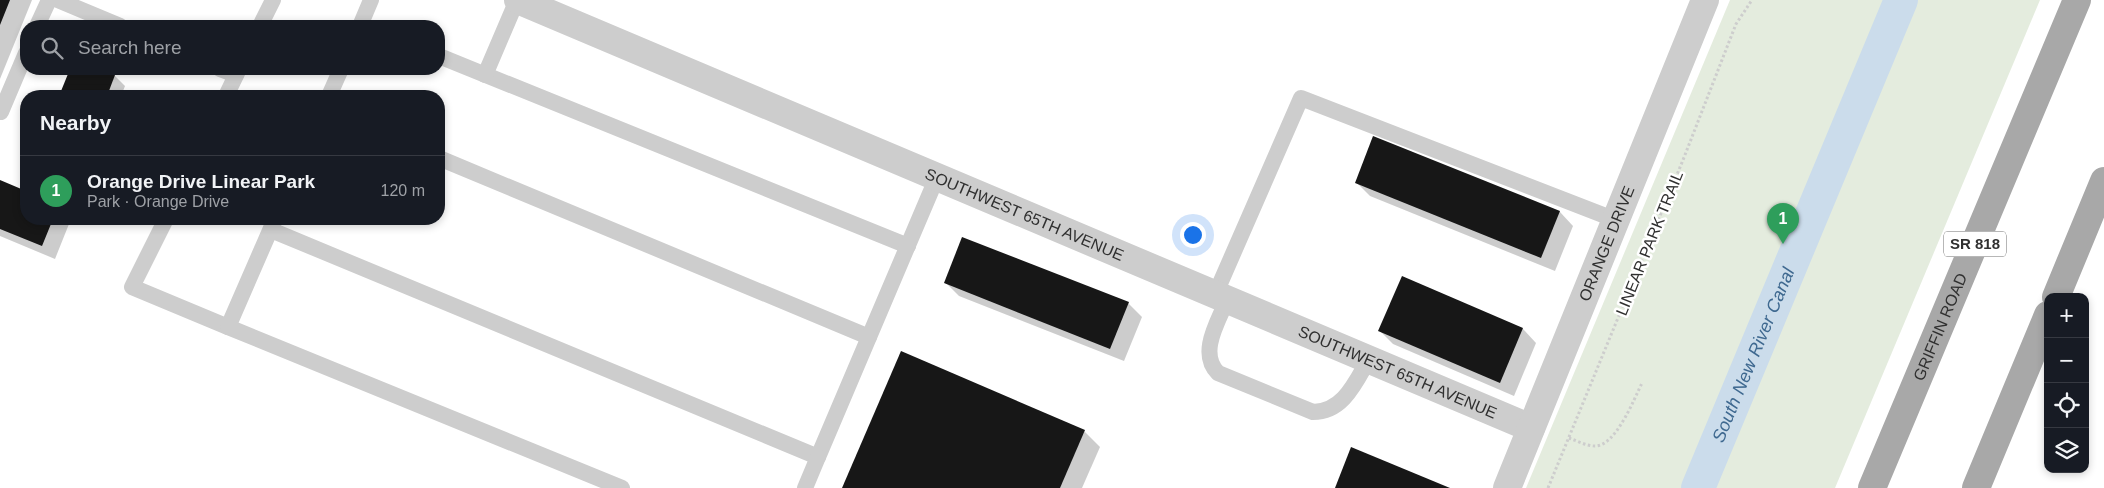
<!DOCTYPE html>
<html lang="en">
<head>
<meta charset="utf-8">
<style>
	body { margin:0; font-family:Arial,sans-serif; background:#242831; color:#f1f3f6 }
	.controls { position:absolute; right:15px; bottom:15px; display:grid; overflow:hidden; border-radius:10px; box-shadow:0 2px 8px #0003 }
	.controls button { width:45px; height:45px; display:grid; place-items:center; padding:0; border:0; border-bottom:1px solid #363941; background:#171b24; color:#f1f3f6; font:25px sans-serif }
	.you { position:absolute; left:1192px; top:234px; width:18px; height:18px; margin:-12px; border:4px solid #fff; border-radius:50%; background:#1a73e8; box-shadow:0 0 0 8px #1a73e833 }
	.badge { display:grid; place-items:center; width:32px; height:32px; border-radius:50%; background:#0b8043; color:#fff; font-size:16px; font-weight:700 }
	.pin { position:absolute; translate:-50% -41px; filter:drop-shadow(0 1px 2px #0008) }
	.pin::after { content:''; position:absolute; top:26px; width:18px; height:15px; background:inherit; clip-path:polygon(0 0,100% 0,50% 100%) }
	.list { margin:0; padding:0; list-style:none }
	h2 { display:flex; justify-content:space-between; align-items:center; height:65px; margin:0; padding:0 20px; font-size:21px }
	h2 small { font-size:16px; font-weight:400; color:#9ea1a6 }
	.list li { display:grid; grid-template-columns:32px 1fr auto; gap:15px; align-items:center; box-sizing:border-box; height:70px; padding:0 20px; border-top:1px solid #363941 }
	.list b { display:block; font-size:19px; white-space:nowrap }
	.list p { margin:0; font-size:16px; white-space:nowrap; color:#9ea1a6 }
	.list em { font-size:16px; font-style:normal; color:#9ea1a6 }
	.icon { flex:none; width:28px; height:28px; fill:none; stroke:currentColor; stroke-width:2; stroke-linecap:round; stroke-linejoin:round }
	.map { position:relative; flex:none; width:2104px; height:488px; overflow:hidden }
	.search { position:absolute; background:#171b24; box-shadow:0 2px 8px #0003; left:20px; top:20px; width:425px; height:55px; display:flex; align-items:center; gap:12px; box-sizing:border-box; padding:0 18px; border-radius:20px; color:#9ea1a6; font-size:19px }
	.panel { position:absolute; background:#171b24; box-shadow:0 2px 8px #0003; left:20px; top:90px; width:425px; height:135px; border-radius:20px }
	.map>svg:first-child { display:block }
</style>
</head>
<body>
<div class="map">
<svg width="2104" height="488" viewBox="0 0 2104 488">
	<rect width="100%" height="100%" fill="#fff"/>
	<path fill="#e4ecde" d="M1730,0H2040L1835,488H1526Z"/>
	<g fill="#0003">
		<path d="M0,0H32L0,79Z"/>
		<path d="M72,69H97L115,76L125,86L121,96H60Z"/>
		<path d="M1374,138L1560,212L1573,226L1555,271L1370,196L1356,182Z"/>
		<path d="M0,181L26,192V219H71L55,259L0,236Z"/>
		<path d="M1402,278L1523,329L1536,343L1514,396L1393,344L1380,331Z"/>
		<path d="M945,282L1128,303L1142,317L1124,361L959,296Z"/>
		<path d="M1084,431L1100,447L1082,488H844Z"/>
	</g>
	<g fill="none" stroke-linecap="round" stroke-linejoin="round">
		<path stroke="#cbdceb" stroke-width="34" id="s1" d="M1698,488L1901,0"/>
	</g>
	<g fill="#171717">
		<path d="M0,0H10L0,25Z"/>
		<path d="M70,69H100L115,75L107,96H59Z"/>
		<path d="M1373,136L1560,211L1541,258L1355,183Z"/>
		<path d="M0,180L26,191V219H53L42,246L0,229Z"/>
		<path d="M962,237L1129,302L1110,349L944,283Z"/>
		<path d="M1402,276L1523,328L1500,383L1378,331Z"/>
		<path d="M901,351L1085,430L1060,488H842Z"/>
		<path d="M1351,447L1450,488H1335Z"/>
	</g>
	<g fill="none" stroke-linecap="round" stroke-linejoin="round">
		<g stroke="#cdcdcd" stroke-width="3" stroke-dasharray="2.5 2.5" stroke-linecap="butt">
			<path d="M1569,438C1577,441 1587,446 1595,446C1616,446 1634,399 1642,383"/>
			<path d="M1548,488L1683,160L1736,24L1752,0"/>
		</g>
		<g stroke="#cdcdcd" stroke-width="16">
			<path d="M58,0L120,26"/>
			<path d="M37,26L49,0"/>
			<path d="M260,26L273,0"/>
			<path d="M360,26L371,0"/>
			<path d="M439,56L908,246"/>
			<path d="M220,69L236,75"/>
			<path d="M485,75L517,0"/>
			<path d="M226,96L239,69"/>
			<path d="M329,96L341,69"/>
			<path d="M1,112L26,53"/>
			<path d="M439,158L869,337"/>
			<path d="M166,219L132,287L228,327"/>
			<path d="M275,219L228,327L622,488"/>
			<path d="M271,230L818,457L937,177"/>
			<path d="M1215,295L1301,98L1616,220"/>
			<path d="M1227,300C1218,322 1198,353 1218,373L1313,412C1343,412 1355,383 1369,359"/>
			<path d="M805,488L818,457"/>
		</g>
		<path stroke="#cdcdcd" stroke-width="28" id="s2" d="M518,0L1531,428"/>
		<path stroke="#cdcdcd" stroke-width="28" id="s3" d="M1507,488L1705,0"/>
		<g stroke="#a8a8a8" stroke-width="28">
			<path d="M2056,297L2104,181"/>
			<path id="s4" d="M1872,488L2077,0"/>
			<path d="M1976,488L2048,315"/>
		</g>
	</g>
	<g text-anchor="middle" stroke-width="5" stroke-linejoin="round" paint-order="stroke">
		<rect fill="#fff" stroke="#6e6e6e" stroke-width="1" x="1944" y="231.5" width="62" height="25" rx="4"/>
		<g font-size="15" font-weight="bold" fill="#303030">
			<text x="1975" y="249">SR 818</text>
		</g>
		<g font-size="16" fill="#303030" stroke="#fff">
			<text dy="6" stroke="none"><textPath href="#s2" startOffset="550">SOUTHWEST 65TH AVENUE</textPath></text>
			<text transform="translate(1649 243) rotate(-68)" y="6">LINEAR PARK TRAIL</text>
			<text dy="6" stroke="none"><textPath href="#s3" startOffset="264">ORANGE DRIVE</textPath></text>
			<text dy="6" stroke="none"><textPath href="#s4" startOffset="175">GRIFFIN ROAD</textPath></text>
			<text dy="6" stroke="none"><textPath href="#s2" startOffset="955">SOUTHWEST 65TH AVENUE</textPath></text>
		</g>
		<g font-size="18" font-style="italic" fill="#3f6990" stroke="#fff">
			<text dy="6" stroke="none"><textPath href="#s1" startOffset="144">South New River Canal</textPath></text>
		</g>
	</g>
</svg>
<div class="controls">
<button>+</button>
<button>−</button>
<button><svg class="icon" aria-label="locate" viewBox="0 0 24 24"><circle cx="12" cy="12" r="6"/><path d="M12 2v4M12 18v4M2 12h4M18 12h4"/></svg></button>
<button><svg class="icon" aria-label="layers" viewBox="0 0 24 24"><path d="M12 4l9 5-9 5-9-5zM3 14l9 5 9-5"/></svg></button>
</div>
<div class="you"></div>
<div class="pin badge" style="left:1783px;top:244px;background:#2e9e5b">1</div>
<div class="search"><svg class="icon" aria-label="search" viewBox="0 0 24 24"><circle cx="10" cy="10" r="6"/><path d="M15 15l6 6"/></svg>Search here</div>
<section class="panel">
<h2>Nearby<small></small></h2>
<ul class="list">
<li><span class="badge" style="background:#2e9e5b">1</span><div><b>Orange Drive Linear Park</b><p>Park · Orange Drive</p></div><em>120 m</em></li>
</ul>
</section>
</div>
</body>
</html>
